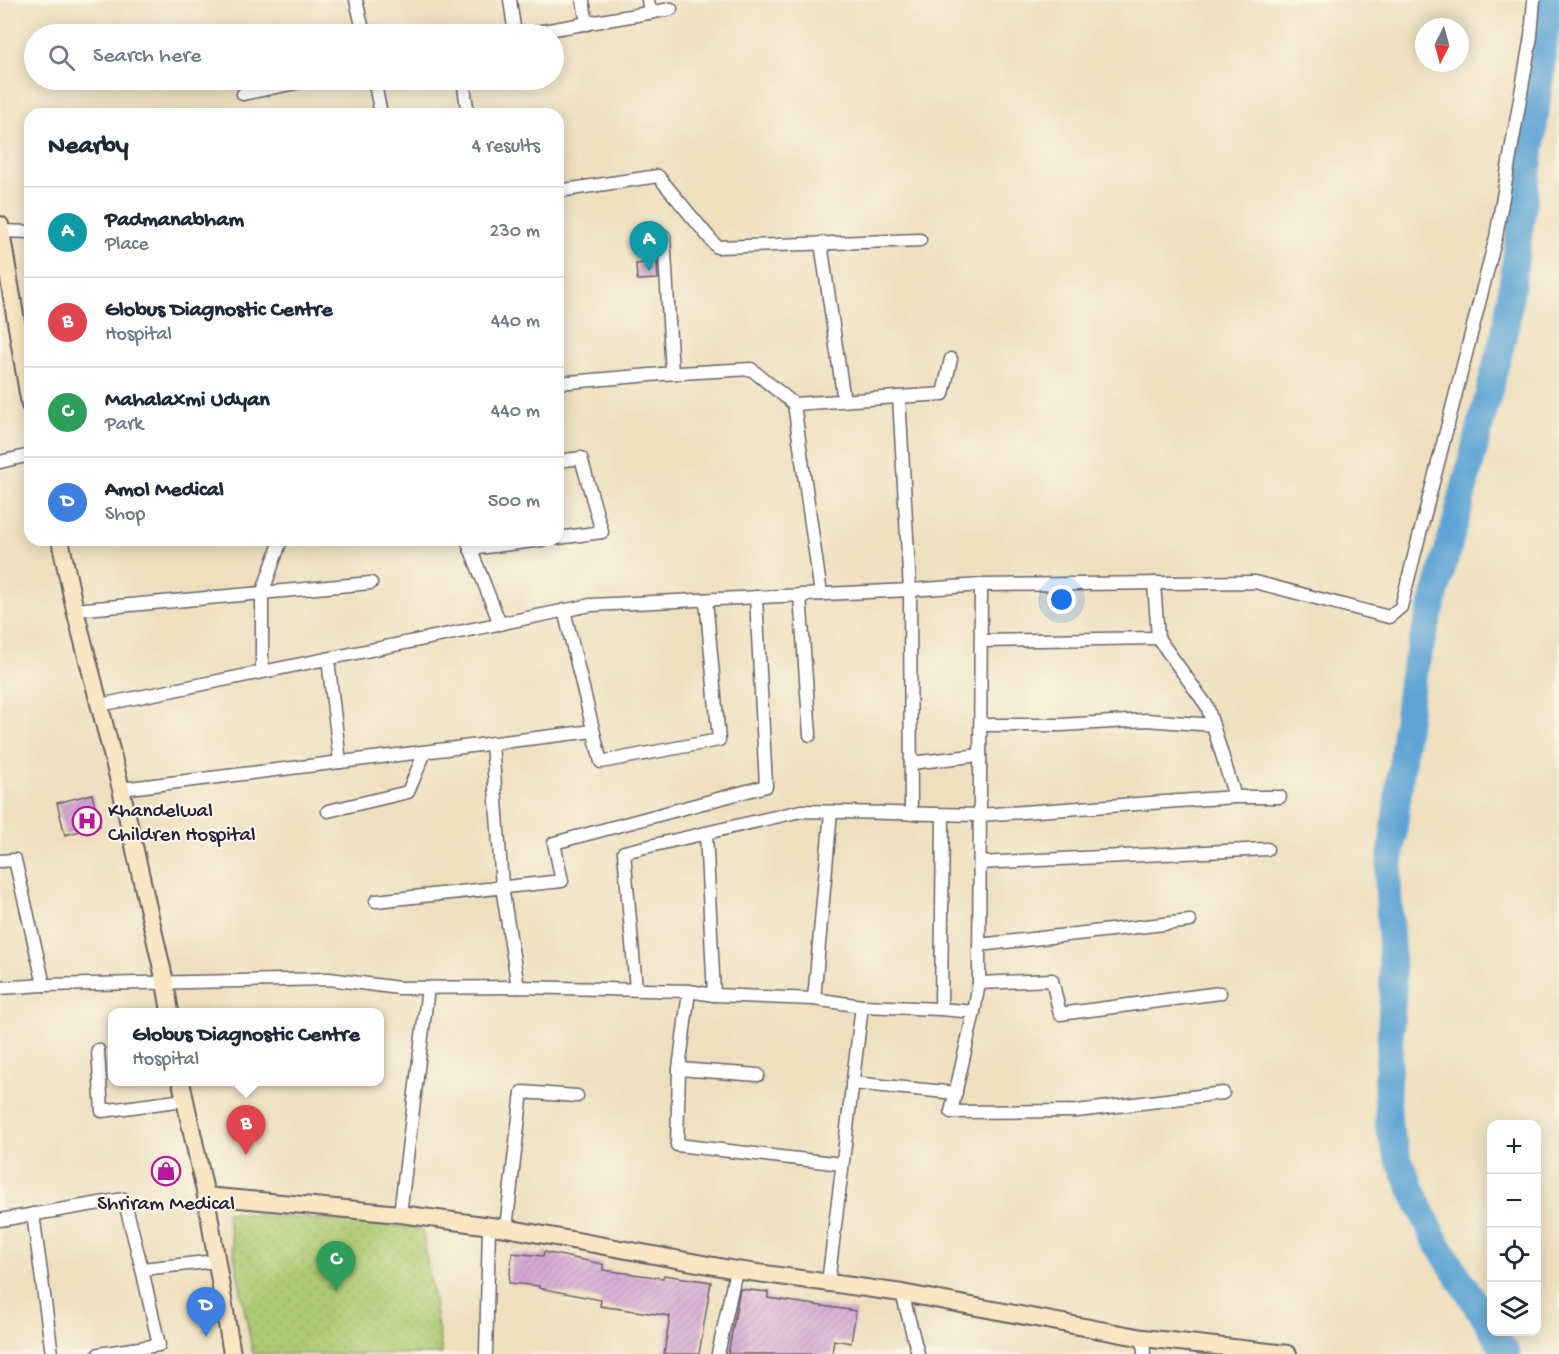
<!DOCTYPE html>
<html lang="en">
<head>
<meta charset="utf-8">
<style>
	body { margin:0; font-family:"Gochi Hand",sans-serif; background:#f6f6f7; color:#1f2937 }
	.controls { position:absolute; right:18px; bottom:18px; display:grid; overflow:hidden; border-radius:12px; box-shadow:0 3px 15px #0003 }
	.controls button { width:54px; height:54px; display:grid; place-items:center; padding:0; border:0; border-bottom:2px solid #e0e1e3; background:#fff; color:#1f2937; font:30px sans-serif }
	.compass { position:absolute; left:1415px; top:18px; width:54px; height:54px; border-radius:50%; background:#fff; box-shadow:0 3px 15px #0003; rotate:186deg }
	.you { position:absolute; left:1062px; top:600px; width:21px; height:21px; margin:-15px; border:4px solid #fff; border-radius:50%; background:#1a73e8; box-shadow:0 0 0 9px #1a73e833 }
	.badge { display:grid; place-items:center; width:39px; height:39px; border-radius:50%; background:#b5179e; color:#fff; font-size:20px; font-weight:700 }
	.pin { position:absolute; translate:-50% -50px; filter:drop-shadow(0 2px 3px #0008) }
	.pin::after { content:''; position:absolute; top:32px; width:21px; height:18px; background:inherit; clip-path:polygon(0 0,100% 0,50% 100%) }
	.popup { position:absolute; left:108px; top:1008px; width:276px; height:78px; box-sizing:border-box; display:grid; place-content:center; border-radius:12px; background:#fff; filter:drop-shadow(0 2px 4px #0005); font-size:20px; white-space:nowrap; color:#747a83 }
	.popup b { font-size:22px; color:#1f2937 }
	.popup::after { content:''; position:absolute; left:50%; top:100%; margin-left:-12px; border:12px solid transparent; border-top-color:#fff }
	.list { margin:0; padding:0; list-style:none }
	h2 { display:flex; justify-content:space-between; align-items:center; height:78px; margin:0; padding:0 24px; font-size:26px }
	h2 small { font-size:20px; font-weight:400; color:#747a83 }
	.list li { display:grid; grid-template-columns:39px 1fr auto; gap:18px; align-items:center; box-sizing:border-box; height:90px; padding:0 24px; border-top:2px solid #e0e1e3 }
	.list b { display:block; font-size:22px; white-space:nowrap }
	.list p { margin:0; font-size:20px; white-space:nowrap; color:#747a83 }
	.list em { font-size:20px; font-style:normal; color:#747a83 }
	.icon { flex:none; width:33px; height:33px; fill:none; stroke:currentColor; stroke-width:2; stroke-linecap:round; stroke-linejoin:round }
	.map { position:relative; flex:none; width:1559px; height:1354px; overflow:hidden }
	.search { position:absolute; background:#fff; box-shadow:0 3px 15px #0003; left:24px; top:24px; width:540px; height:66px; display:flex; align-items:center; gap:15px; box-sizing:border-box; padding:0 21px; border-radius:33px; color:#747a83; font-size:22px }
	.panel { position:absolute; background:#fff; box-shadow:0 3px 15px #0003; left:24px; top:108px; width:540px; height:438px; border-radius:18px }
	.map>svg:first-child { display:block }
</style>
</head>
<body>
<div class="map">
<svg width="1559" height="1354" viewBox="0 0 1559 1354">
	<defs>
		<pattern id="grass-dots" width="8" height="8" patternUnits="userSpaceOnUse" patternTransform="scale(1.5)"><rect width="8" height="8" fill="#aecb72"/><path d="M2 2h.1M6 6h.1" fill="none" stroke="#95ae64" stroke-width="1.8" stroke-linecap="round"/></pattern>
		<pattern id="building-hatch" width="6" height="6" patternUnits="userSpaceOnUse" patternTransform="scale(1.5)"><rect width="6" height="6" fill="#d4a7d3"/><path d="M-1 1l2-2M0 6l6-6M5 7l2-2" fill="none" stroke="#b68fb6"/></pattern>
	</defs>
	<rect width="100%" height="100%" fill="#fcf5e5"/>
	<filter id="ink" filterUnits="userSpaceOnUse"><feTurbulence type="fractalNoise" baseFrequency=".0167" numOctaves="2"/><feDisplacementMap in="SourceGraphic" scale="12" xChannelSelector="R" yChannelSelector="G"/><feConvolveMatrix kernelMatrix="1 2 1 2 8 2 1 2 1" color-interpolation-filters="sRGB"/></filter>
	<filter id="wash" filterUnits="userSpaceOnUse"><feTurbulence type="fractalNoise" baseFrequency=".008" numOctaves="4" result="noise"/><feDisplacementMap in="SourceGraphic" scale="24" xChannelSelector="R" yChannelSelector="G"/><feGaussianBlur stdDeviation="1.35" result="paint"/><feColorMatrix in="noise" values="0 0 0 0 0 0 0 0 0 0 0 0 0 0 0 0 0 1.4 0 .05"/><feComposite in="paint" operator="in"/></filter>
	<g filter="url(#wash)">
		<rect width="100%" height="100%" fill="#eee0bf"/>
		<path fill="url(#grass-dots)" stroke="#687656" stroke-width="1.5" d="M226,1212L422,1228L442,1354H253Z"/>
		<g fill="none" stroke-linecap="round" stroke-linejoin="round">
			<g stroke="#5da4d4" stroke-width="27">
				<path d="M1492,1329L1436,1242L1398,1158L1389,1128L1387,1091L1393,989L1388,880L1412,678L1456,520L1506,326L1532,143L1547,22V0"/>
				<path d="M1493,1332L1507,1354"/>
			</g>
		</g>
		<g id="blocks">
			<g fill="url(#building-hatch)">
				<path d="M657,262L658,279L637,280L636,264Z"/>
				<path d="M92,794L100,826L65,835L57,803Z"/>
				<path d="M544,1252L603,1264V1270L663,1278L664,1275L711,1282L699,1354H664L670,1316L600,1306L601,1300L539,1288V1286L509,1283L512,1253L543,1256Z"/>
				<path d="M740,1289L768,1292V1298L856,1311L851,1343L834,1340L832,1354H728Z"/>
			</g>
		</g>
	</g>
	<g filter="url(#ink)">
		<use href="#blocks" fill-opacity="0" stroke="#696469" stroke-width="1.5"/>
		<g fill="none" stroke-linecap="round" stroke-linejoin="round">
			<g stroke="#696469" stroke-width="15">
				<g id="street">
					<path d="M356,0L364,34"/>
					<path d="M510,0L515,34"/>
					<path d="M583,0L587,24"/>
					<path d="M648,0L650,13"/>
					<path d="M525,34L671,9"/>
					<path d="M374,80L381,114"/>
					<path d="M463,80L468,114"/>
					<path d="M243,94L310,80"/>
					<path d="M558,191L658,176L717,247L920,240"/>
					<path d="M1,231L30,232"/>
					<path d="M664,236L672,373"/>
					<path d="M821,243L844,401"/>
					<path d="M558,383L662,374L751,369L794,404L943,394L951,359"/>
					<path d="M899,397L910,590L911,814"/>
					<path d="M794,404L821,594"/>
					<path d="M558,461L581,458L602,532L558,538"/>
					<path d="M0,462L30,455"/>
					<path d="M467,540L500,624"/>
					<path d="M470,549L542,540"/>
					<path d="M1154,583L1158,638L1207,706L1235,797"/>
					<path d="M800,595L810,735"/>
					<path d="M75,610L371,583"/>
					<path d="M564,610L601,762L719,740L706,600"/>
					<path d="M981,641L1158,638"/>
					<path d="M328,659L340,762"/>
					<path d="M262,672V594L281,540"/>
					<path d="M100,705L591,605L910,590L981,585"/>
					<path d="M981,725H1061L1146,720L1213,725"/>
					<path d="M492,743L502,887L518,987"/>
					<path d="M911,763L980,755"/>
					<path d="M121,789L593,731"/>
					<path d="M328,811L408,792L425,752"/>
					<path d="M706,833L714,995"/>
					<path d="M0,861L15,860L44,985"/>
					<path d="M980,863L1267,849"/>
					<path d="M376,901L562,881L554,843L766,786L756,597"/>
					<path d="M979,945L1190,921"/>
					<path d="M979,983L981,585L1255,582L1389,617L1401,607L1496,237L1531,36L1534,0"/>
					<path d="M0,988L44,985L329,979L399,988L518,987L689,991L714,995L814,999L862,1006L941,1009L974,1012L979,983L1052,980L1060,1014L1220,993"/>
					<path d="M636,989L624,852L801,811L980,815L1235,797H1280"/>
					<path d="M689,991L679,1069L677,1145L842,1164"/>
					<path d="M814,999L831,812"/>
					<path d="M941,1009L943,815"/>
					<path d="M974,1012L951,1112L1077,1111L1223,1093"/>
					<path d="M98,1050L102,1111L184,1100"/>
					<path d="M679,1069L758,1075"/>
					<path d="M852,1083L956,1093"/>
					<path d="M33,1214L52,1354"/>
					<path d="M400,1214L428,988"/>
					<path d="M0,1220L124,1199L142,1269"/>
					<path d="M506,1228L522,1092L577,1096"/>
					<path d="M828,1283L862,1006"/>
					<path d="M902,1293L918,1354"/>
					<path d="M1143,1338L1144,1354"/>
					<path d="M99,1354L159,1345L142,1269L216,1261"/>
					<path d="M486,1354L489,1226"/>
					<path d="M718,1354L736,1270"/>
				</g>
			</g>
			<g stroke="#696469" stroke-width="20">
				<g id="secondary">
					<path d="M0,225L30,405"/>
					<path d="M60,540L75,610L121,789L165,982L170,1012"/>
					<path d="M181,1082L206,1196L232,1354"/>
					<path d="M206,1196L400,1214L506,1228L736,1270L902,1293L1143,1338L1288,1354"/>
				</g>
			</g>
			<use href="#street" stroke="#fff" stroke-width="12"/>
			<use href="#secondary" stroke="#f9e7c3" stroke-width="16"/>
		</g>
	</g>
	<defs>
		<g id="hospital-ring" transform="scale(1.5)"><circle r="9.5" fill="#fcf5e5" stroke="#b5179e" stroke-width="1.5"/><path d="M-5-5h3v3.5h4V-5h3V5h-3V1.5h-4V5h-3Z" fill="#b5179e"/></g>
		<g id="shop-ring" transform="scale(1.5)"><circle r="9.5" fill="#fcf5e5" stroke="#b5179e" stroke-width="1.5"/><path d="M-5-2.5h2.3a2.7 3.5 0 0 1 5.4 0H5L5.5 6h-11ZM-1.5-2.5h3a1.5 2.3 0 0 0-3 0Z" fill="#b5179e"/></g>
	</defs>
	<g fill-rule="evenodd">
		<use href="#hospital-ring" x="87" y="821"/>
		<use href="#shop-ring" x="166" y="1171"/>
	</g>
	<g text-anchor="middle" stroke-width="4.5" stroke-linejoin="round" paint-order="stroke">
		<g font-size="21" fill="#22223b" stroke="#fcf5e5" text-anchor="start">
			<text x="108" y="816">Khandelwal<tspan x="108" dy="24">Children Hospital</tspan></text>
			<text x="166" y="1209" text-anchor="middle">Shriram Medical</text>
		</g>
	</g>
</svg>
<div class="controls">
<button>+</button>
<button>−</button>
<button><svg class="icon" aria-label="locate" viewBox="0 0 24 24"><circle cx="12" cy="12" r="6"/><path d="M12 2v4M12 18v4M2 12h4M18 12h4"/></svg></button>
<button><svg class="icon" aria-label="layers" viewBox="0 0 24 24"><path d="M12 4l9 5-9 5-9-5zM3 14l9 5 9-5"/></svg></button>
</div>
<svg class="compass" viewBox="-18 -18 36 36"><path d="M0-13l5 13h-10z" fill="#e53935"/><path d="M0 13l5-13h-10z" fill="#747a83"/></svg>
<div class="you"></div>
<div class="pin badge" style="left:649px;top:271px;background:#0f9aa8">A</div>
<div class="pin badge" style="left:246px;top:1155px;background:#e0444e">B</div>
<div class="popup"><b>Globus Diagnostic Centre</b>Hospital</div>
<div class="pin badge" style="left:336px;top:1291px;background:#2e9e5b">C</div>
<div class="pin badge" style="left:206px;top:1337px;background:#3f7fe0">D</div>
<div class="search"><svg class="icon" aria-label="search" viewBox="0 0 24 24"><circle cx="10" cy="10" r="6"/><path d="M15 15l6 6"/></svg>Search here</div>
<section class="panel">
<h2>Nearby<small>4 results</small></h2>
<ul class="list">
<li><span class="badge" style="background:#0f9aa8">A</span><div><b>Padmanabham</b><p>Place</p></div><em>230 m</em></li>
<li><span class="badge" style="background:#e0444e">B</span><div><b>Globus Diagnostic Centre</b><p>Hospital</p></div><em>440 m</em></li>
<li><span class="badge" style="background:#2e9e5b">C</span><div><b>Mahalaxmi Udyan</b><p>Park</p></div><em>440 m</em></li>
<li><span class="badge" style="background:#3f7fe0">D</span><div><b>Amol Medical</b><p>Shop</p></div><em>500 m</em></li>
</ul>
</section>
</div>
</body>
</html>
